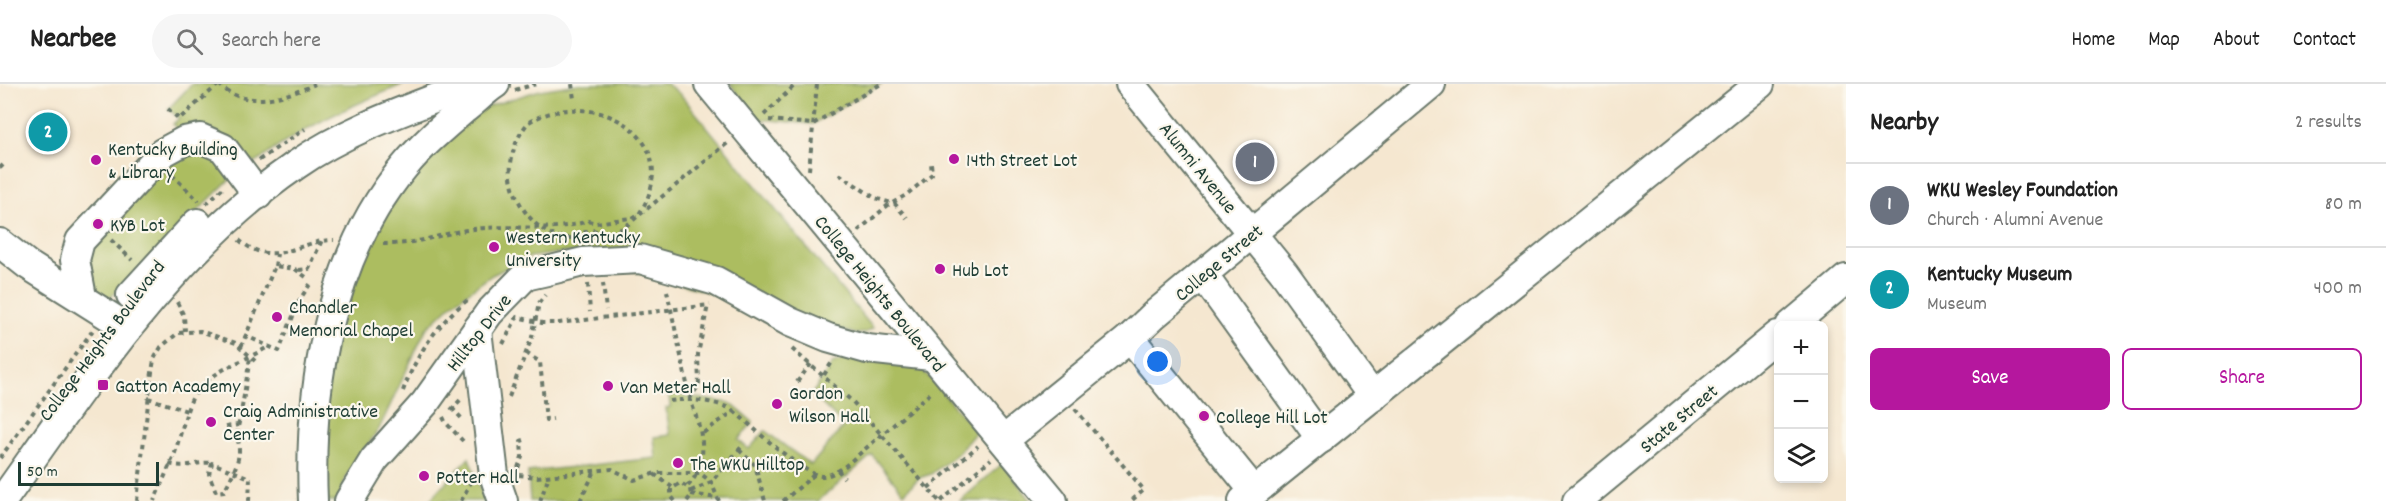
<!DOCTYPE html>
<html lang="en">
<head>
<meta charset="utf-8">
<style>
	body { margin:0; font-family:Dekko,sans-serif; background:#f6f6f6; color:#222 }
	.controls { position:absolute; right:18px; bottom:18px; display:grid; overflow:hidden; border-radius:9px; box-shadow:0 3px 9px #0003 }
	.controls button { width:54px; height:54px; display:grid; place-items:center; padding:0; border:0; border-bottom:2px solid #e0e0e0; background:#fff; color:#222; font:30px sans-serif }
	.scale { position:absolute; left:18px; bottom:15px; width:141px; box-sizing:border-box; padding-left:6px; border:3px solid #1f3d34; border-top:0; font-size:16px; line-height:21px; white-space:nowrap; color:#1f3d34; -webkit-text-stroke:4px #fbf7ec; paint-order:stroke }
	.you { position:absolute; left:1158px; top:278px; width:21px; height:21px; margin:-15px; border:4px solid #fff; border-radius:50%; background:#1a73e8; box-shadow:0 0 0 9px #1a73e833 }
	.badge { display:grid; place-items:center; width:39px; height:39px; border-radius:50%; background:#b5179e; color:#fff; font-size:20px; font-weight:700 }
	.pin { position:absolute; translate:-50% -50%; border:3px solid #fff; box-shadow:0 2px 6px #0006 }
	.list { margin:0; padding:0; list-style:none }
	h2 { display:flex; justify-content:space-between; align-items:center; height:78px; margin:0; padding:0 24px; font-size:26px }
	h2 small { font-size:20px; font-weight:400; color:#767676 }
	.list li { display:grid; grid-template-columns:39px 1fr auto; gap:18px; align-items:center; box-sizing:border-box; height:84px; padding:0 24px; border-top:2px solid #e0e0e0 }
	.list b { display:block; font-size:22px; white-space:nowrap }
	.list p { margin:0; font-size:20px; white-space:nowrap; color:#767676 }
	.list em { font-size:20px; font-style:normal; color:#767676 }
	.actions { display:flex; gap:12px; padding:18px 24px }
	.actions a { flex:1; padding:14px 0; border:2px solid #b5179e; border-radius:9px; text-align:center; font-size:21px; color:#b5179e }
	.actions .main { background:#b5179e; color:#fff }
	.icon { flex:none; width:33px; height:33px; fill:none; stroke:currentColor; stroke-width:2; stroke-linecap:round; stroke-linejoin:round }
	.map { position:relative; flex:none; width:1846px; height:417px; overflow:hidden }
	header { display:flex; align-items:center; gap:36px; box-sizing:border-box; height:84px; padding:0 30px; background:#fff; border-bottom:2px solid #e0e0e0 }
	header strong { font-size:28px }
	nav { display:flex; gap:33px; margin-inline-start:auto; font-size:21px }
	.search { width:420px; height:54px; background:#f6f6f6; display:flex; align-items:center; gap:15px; box-sizing:border-box; padding:0 21px; border-radius:33px; color:#767676; font-size:22px }
	main { display:flex }
	aside { flex:1; background:#fff }
	.map>svg:first-child { display:block }
</style>
</head>
<body>
<header>
<strong>Nearbee</strong>
<div class="search"><svg class="icon" aria-label="search" viewBox="0 0 24 24"><circle cx="10" cy="10" r="6"/><path d="M15 15l6 6"/></svg>Search here</div>
<nav><a>Home</a><a>Map</a><a>About</a><a>Contact</a></nav>
</header>
<main>
<div class="map">
<svg width="1846" height="417" viewBox="0 0 1846 417">
	<rect width="100%" height="100%" fill="#fbf7ec"/>
	<filter id="ink" filterUnits="userSpaceOnUse"><feTurbulence type="fractalNoise" baseFrequency=".0167" numOctaves="2"/><feDisplacementMap in="SourceGraphic" scale="12" xChannelSelector="R" yChannelSelector="G"/><feConvolveMatrix kernelMatrix="1 2 1 2 8 2 1 2 1" color-interpolation-filters="sRGB"/></filter>
	<filter id="wash" filterUnits="userSpaceOnUse"><feTurbulence type="fractalNoise" baseFrequency=".008" numOctaves="4" result="noise"/><feDisplacementMap in="SourceGraphic" scale="24" xChannelSelector="R" yChannelSelector="G"/><feGaussianBlur stdDeviation="1.35" result="paint"/><feColorMatrix in="noise" values="0 0 0 0 0 0 0 0 0 0 0 0 0 0 0 0 0 1.4 0 .05"/><feComposite in="paint" operator="in"/></filter>
	<g filter="url(#wash)">
		<rect width="100%" height="100%" fill="#f5e7d0"/>
		<g fill="#acbd60" stroke="#667d4a" stroke-width="1.5">
			<path d="M192,0H404C351,22 301,43 256,79L183,52L173,40L179,34L168,25Z"/>
			<path d="M579,0H667L681,11L873,244L865,249L856,250L567,168L530,173L492,191L452,220L426,245L379,345L346,393L338,417H318L323,311L349,194L423,65L480,25L540,6Z"/>
			<path d="M730,0H881L813,40L759,35Z"/>
			<path d="M204,63L232,93L110,214C96,211 92,198 85,187L97,150L170,74Z"/>
			<path d="M854,272L919,281L976,348L957,370L931,390L919,394L904,409L872,371L818,417H530L528,388L656,374L654,353L670,351L666,324L670,323L669,310L730,319L753,338L738,356L749,365L765,347L811,381L844,342L812,310L832,280Z"/>
			<path d="M469,374L485,417H429Z"/>
			<path d="M1002,380L1032,417H960Z"/>
		</g>
	</g>
	<g filter="url(#ink)">
		<g fill="none" stroke-linecap="round" stroke-linejoin="round">
			<g stroke="#6a786b" stroke-width="32">
				<g id="minor">
					<path d="M709,0L1053,417"/>
					<path d="M1130,0L1284,189L1373,313"/>
					<path d="M0,159L28,181L128,244"/>
					<path d="M1203,191L1321,355"/>
					<path d="M131,211L197,139"/>
					<path d="M82,213L75,176L80,157L162,69L184,57L200,54L223,64L258,111"/>
					<path d="M1790,242L1846,195"/>
					<path d="M477,246L494,391L503,417"/>
					<path d="M1130,254L1254,407"/>
					<path d="M1004,356L1130,254L1154,231L1431,0"/>
					<path d="M2,417C88,297 172,166 296,81C349,44 414,23 473,0"/>
					<path d="M313,417C308,304 330,172 404,83C421,62 442,44 463,26C474,18 484,7 495,0"/>
					<path d="M349,417L374,376L425,319L489,229L525,192L547,187L583,178L640,175L716,197L790,238L828,254L867,265L931,272"/>
					<path d="M1243,417L1760,0"/>
					<path d="M1577,417L1778,251"/>
				</g>
			</g>
			<g stroke="#6a786b" stroke-width="4" stroke-dasharray="4.5 4.5" stroke-linecap="butt">
				<path d="M219,0C242,26 288,13 315,0"/>
				<path d="M572,0L574,15"/>
				<path d="M515,6L536,0"/>
				<path d="M168,25L179,35L219,0"/>
				<path d="M764,31L796,0"/>
				<path d="M769,36L813,40L881,0"/>
				<path d="M259,76L305,45"/>
				<path d="M0,84L3,81"/>
				<path d="M809,86L817,0"/>
				<path d="M839,90L875,114L895,120L907,134"/>
				<path d="M172,91L199,117"/>
				<path d="M206,120L224,103"/>
				<path d="M858,147L887,122L906,111L932,90L931,79"/>
				<path d="M111,156L132,176"/>
				<path d="M239,156C275,186 298,156 334,156"/>
				<path d="M383,160C420,161 440,149 474,145C512,140 551,149 588,137L596,139L637,133C691,56 595,0 529,38C516,52 509,74 511,93C514,120 540,156 571,154C578,153 583,147 592,146C596,146 600,150 605,150C616,150 629,140 637,133L729,58"/>
				<path d="M275,182L277,170"/>
				<path d="M299,186L309,185L322,156"/>
				<path d="M603,199L606,226"/>
				<path d="M588,200L590,228"/>
				<path d="M667,207L690,314L699,301L698,270L708,221"/>
				<path d="M177,218L184,232L185,247"/>
				<path d="M244,251L279,267L300,215L311,199"/>
				<path d="M503,260L517,233L542,239H559L710,221"/>
				<path d="M241,263L275,182L295,185L306,193"/>
				<path d="M792,265L853,318L939,417"/>
				<path d="M526,269L540,278L546,336L553,335"/>
				<path d="M824,291L832,278"/>
				<path d="M797,298L811,280"/>
				<path d="M403,307C416,271 438,238 469,215"/>
				<path d="M509,313L532,253L539,219L545,211"/>
				<path d="M148,314L187,327L175,369L154,417"/>
				<path d="M670,317C688,314 719,317 734,327L703,349"/>
				<path d="M452,324L464,337"/>
				<path d="M1075,325L1144,406L1131,417"/>
				<path d="M451,326L462,314"/>
				<path d="M187,327C198,289 238,281 270,262"/>
				<path d="M734,327C750,341 805,392 822,392C831,392 837,387 844,383L933,307"/>
				<path d="M443,333L446,339L463,357"/>
				<path d="M226,343L238,341"/>
				<path d="M739,366L755,381L765,417"/>
				<path d="M0,374L93,246"/>
				<path d="M169,380C188,385 196,377 212,379"/>
				<path d="M518,384L522,373L521,357L524,356"/>
				<path d="M838,386L844,394"/>
				<path d="M654,390L672,403"/>
				<path d="M519,391L537,393L612,385L634,396L656,389H700L711,398L719,417"/>
				<path d="M688,402C712,376 701,345 690,315"/>
				<path d="M928,404L978,362"/>
				<path d="M691,407L711,398L743,361"/>
				<path d="M691,410L717,414"/>
				<path d="M137,417L150,302L154,275L161,263L178,249L200,247L236,259L255,277"/>
				<path d="M249,417L250,394L212,379L209,390L216,408L224,407C230,396 239,379 239,367C239,359 237,351 238,343C243,321 246,297 250,274"/>
				<path d="M461,417L472,396"/>
				<path d="M540,417L549,392"/>
				<path d="M580,417L595,387"/>
				<path d="M675,417L671,412V405L681,399L690,405L691,412L687,417"/>
				<path d="M783,417L815,390"/>
				<path d="M941,417L991,375"/>
			</g>
			<use href="#minor" stroke="#fff" stroke-width="28"/>
		</g>
	</g>
	<g fill="#b5179e" stroke="#fbf7ec" stroke-width="2">
		<circle cx="954" cy="75" r="6"/>
		<circle cx="96" cy="76" r="6"/>
		<circle cx="98" cy="140" r="6"/>
		<circle cx="494" cy="163" r="6"/>
		<circle cx="940" cy="185" r="6"/>
		<circle cx="277" cy="233" r="6"/>
		<rect x="97" y="295" width="12" height="12" rx="3"/>
		<circle cx="608" cy="302" r="6"/>
		<circle cx="777" cy="320" r="6"/>
		<circle cx="1204" cy="332" r="6"/>
		<circle cx="211" cy="338" r="6"/>
		<circle cx="678" cy="379" r="6"/>
		<circle cx="424" cy="392" r="6"/>
	</g>
	<g text-anchor="middle" stroke-width="4.5" stroke-linejoin="round" paint-order="stroke">
		<g font-size="20" fill="#1f3d34" stroke="#fbf7ec" text-anchor="start">
			<text x="108" y="71">Kentucky Building<tspan x="108" dy="23">&amp; Library</tspan></text>
			<text x="966" y="82">14th Street Lot</text>
			<text x="110" y="147">KYB Lot</text>
			<text x="506" y="159">Western Kentucky<tspan x="506" dy="23">University</tspan></text>
			<text x="952" y="192">Hub Lot</text>
			<text x="289" y="229">Chandler<tspan x="289" dy="23">Memorial Chapel</tspan></text>
			<text x="115" y="308">Gatton Academy</text>
			<text x="620" y="309">Van Meter Hall</text>
			<text x="789" y="315">Gordon<tspan x="789" dy="23">Wilson Hall</tspan></text>
			<text x="223" y="333">Craig Administrative<tspan x="223" dy="23">Center</tspan></text>
			<text x="1216" y="339">College Hill Lot</text>
			<text x="690" y="386">The WKU Hilltop</text>
			<text x="436" y="399">Potter Hall</text>
		</g>
		<g font-size="20" fill="#1f3d34" stroke="#fbf7ec">
			<text transform="translate(1199 83) rotate(51)" y="7">Alumni Avenue</text>
			<text transform="translate(1218 178) rotate(-40)" y="7">College Street</text>
			<text transform="translate(881 209) rotate(51)" y="7">College Heights Boulevard</text>
			<text transform="translate(478 248) rotate(-52)" y="7">Hilltop Drive</text>
			<text transform="translate(101 256) rotate(-53)" y="7">College Heights Boulevard</text>
			<text transform="translate(1678 334) rotate(-40)" y="7">State Street</text>
		</g>
	</g>
</svg>
<div class="controls">
<button>+</button>
<button>−</button>
<button><svg class="icon" aria-label="layers" viewBox="0 0 24 24"><path d="M12 4l9 5-9 5-9-5zM3 14l9 5 9-5"/></svg></button>
</div>
<div class="scale">50 m</div>
<div class="you"></div>
<div class="pin badge" style="left:1255px;top:78px;background:#6b7280">1</div>
<div class="pin badge" style="left:48px;top:48px;background:#0f9aa8">2</div>
</div>
<aside>
<h2>Nearby<small>2 results</small></h2>
<ul class="list">
<li><span class="badge" style="background:#6b7280">1</span><div><b>WKU Wesley Foundation</b><p>Church · Alumni Avenue</p></div><em>80 m</em></li>
<li><span class="badge" style="background:#0f9aa8">2</span><div><b>Kentucky Museum</b><p>Museum</p></div><em>400 m</em></li>
</ul>
<div class="actions"><a class="main">Save</a><a>Share</a></div>
</aside>
</main>
</body>
</html>
